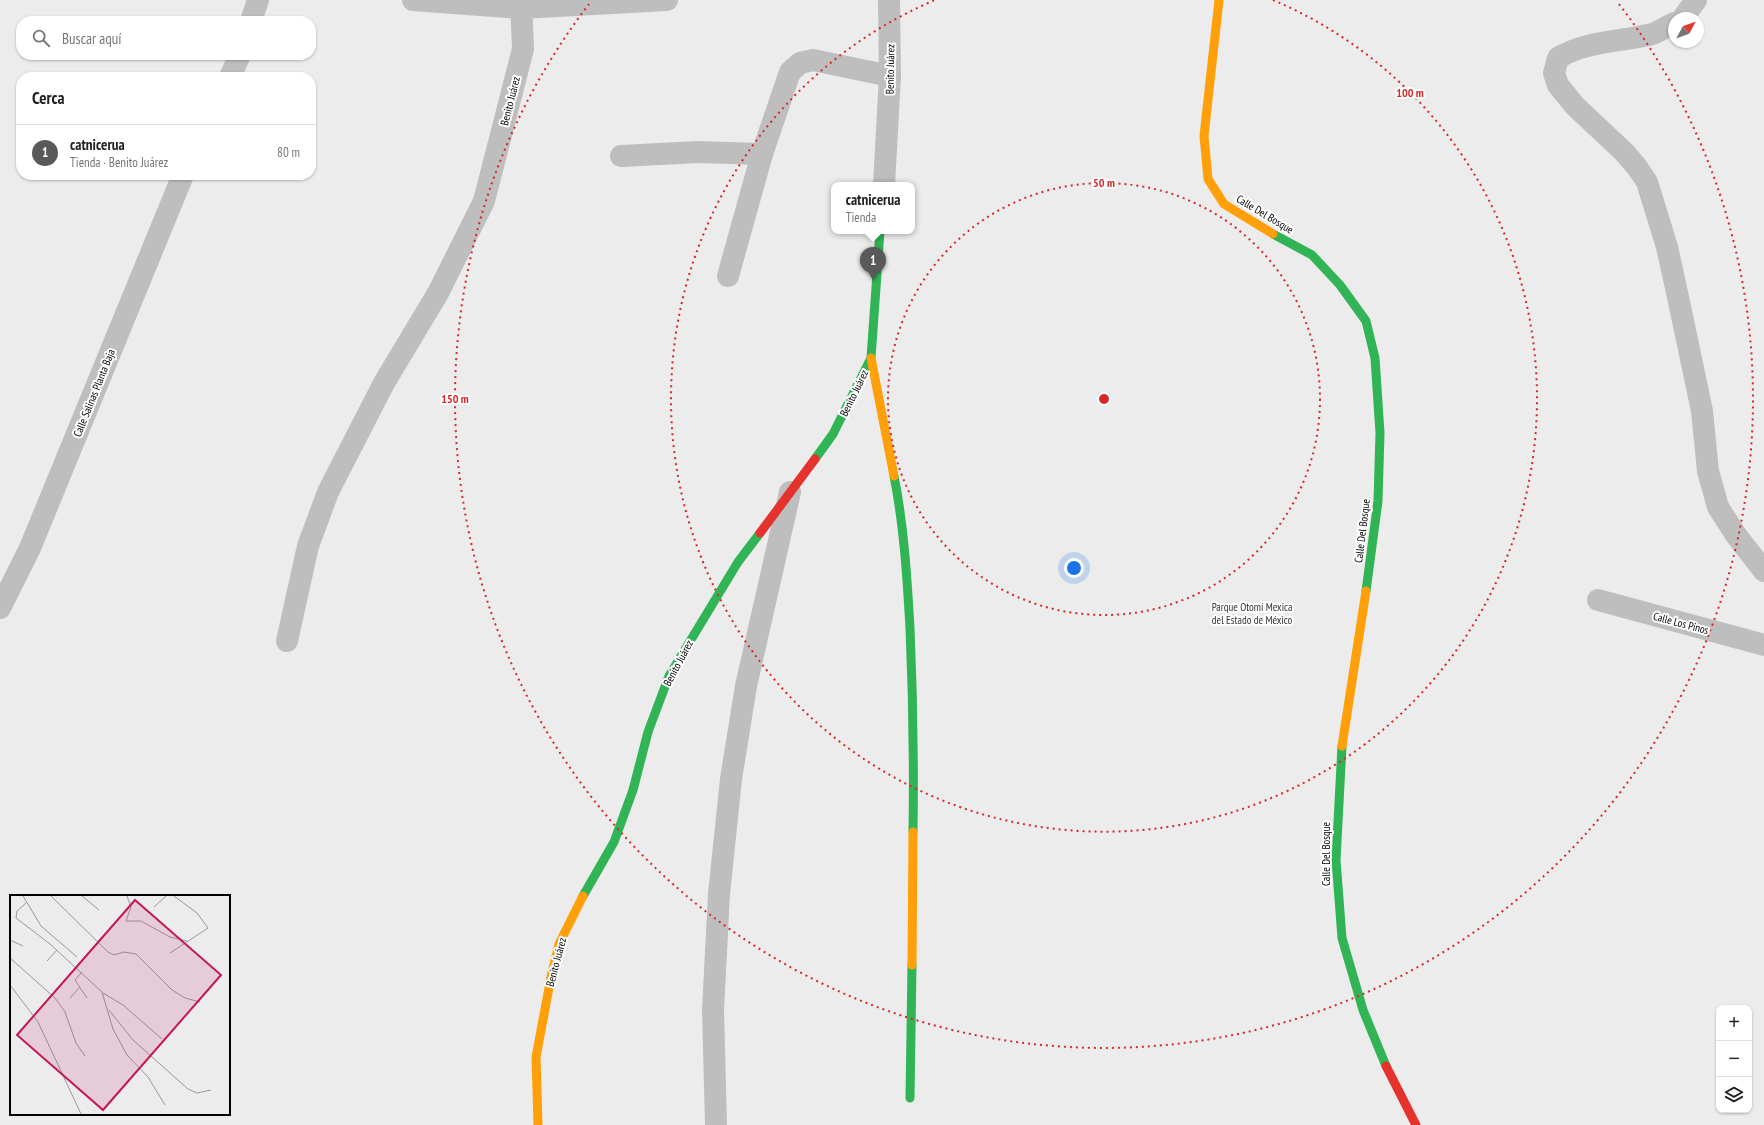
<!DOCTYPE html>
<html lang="es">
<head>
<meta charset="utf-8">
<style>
	body { margin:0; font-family:"PT Sans Narrow",sans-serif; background:#f2f2f2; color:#222 }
	.controls { position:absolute; right:12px; bottom:12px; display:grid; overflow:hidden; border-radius:8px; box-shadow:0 1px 3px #0004 }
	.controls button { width:36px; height:36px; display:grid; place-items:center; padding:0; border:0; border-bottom:1px solid #e0e0e0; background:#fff; color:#222; font:20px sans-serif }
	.compass { position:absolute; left:1668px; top:12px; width:36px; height:36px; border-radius:50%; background:#fff; box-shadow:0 1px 3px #0004; rotate:49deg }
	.you { position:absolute; left:1074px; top:568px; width:14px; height:14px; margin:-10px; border:3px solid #fff; border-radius:50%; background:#1a73e8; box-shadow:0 0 0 6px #1a73e833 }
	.badge { display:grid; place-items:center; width:26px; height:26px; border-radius:50%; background:#595959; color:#fff; font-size:13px; font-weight:700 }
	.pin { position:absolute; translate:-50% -33px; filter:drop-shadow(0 1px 2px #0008) }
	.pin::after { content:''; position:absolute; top:21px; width:14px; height:12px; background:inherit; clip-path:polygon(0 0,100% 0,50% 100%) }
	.popup { position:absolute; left:831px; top:182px; width:84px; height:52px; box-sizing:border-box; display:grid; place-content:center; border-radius:8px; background:#fff; filter:drop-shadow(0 1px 3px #0005); font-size:13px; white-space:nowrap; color:#767676 }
	.popup b { font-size:15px; color:#222 }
	.popup::after { content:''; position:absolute; left:50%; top:100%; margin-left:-8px; border:8px solid transparent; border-top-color:#fff }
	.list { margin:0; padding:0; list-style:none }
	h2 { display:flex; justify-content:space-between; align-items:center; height:52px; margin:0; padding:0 16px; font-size:17px }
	h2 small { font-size:13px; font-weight:400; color:#767676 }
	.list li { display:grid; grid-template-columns:26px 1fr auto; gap:12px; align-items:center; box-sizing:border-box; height:56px; padding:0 16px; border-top:1px solid #e0e0e0 }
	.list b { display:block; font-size:15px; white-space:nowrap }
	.list p { margin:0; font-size:13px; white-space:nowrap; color:#767676 }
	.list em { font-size:13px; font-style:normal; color:#767676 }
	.icon { flex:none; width:22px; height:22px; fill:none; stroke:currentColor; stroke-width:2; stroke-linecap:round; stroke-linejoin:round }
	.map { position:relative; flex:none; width:1764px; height:1125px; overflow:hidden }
	.search { position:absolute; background:#fff; box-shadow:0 1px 3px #0004; left:16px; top:16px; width:300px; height:44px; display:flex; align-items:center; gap:10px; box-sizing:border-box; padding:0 14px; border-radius:16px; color:#767676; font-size:15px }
	.panel { position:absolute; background:#fff; box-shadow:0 1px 3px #0004; left:16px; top:72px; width:300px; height:108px; border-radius:16px }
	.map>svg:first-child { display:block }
</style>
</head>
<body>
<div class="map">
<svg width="1764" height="1125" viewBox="0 0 1764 1125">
	<rect width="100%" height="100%" fill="#fff"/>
	<path fill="#ececec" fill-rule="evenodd" d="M0,0H1764V1125H0ZM1674,18H1698V42H1674ZM21,21H311V55H21ZM21,77H311V175H21ZM834,185H912V231H834ZM11,896H229V1114H11ZM1719,1008H1749V1110H1719Z"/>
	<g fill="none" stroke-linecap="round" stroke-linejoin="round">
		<g stroke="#bebebe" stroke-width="22">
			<path d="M413,0L521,8L667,0"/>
			<path d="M1683,18L1696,0"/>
			<path d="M251,21L258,0"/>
			<path d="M1674,23C1667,26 1659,32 1652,34C1620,42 1586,41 1558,58L1554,73L1558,85L1575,106L1624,152L1637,167L1647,182L1667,247L1678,297L1702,411L1708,471L1718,507L1736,535L1764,571"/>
			<path d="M230,77L240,55"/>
			<path d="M621,156L698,152L762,154"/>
			<path d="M884,185L890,76L889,0"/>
			<path d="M728,276L762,154L790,72L800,63L813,60L890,76"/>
			<path d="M1598,600L1764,645"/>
			<path d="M0,608L30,548L183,175"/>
			<path d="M287,641L308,546L328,492L384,383L438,293L484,201L523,49L521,0"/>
			<path d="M716,1125L713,1010L719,894L731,779L746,686L790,492"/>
		</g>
		<g stroke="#30b455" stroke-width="9">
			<path d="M1273,234L1312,255L1340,285L1366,321L1375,358L1380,433L1378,501L1366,591"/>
			<path d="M815,459L833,434L871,358L880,231"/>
			<path d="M894,476C904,526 907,577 910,628C913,696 914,764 913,832"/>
			<path d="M1342,746L1336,860L1342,938L1363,1010L1386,1066"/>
			<path d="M583,896L614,842L633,790L648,732L669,676L738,562L760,533"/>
			<path d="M910,1098L912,965"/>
		</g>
		<g stroke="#ff9f0a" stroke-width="9">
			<path d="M1219,0L1204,136L1208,179L1224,204L1273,234"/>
			<path d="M871,358L894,476"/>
			<path d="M1342,746L1366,591"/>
			<path d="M912,965L913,832"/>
			<path d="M538,1125L536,1057L551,977L559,944L583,896"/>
		</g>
		<g stroke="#e5322d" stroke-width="9">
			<path d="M760,533L815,459"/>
			<path d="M1386,1066L1416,1125"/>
		</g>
	</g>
	<g fill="none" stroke="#d62828" stroke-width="2" stroke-dasharray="2 4">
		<circle cx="1104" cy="399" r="216"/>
		<path d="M1273 0A433 433 0 1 1 935 0"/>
		<path d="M1619 4A649 649 0 1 1 589 4"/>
	</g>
	<g text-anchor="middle" stroke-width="4" stroke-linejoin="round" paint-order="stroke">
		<g font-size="11" fill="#000" stroke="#fff">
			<text transform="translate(890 69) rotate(-89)" y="4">Benito Juárez</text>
			<text transform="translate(510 101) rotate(-76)" y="4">Benito Juárez</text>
			<text transform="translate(1265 214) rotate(31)" y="4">Calle Del Bosque</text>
			<text transform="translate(94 393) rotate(-68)" y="4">Calle Salinas Planta Baja</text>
			<text transform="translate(854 393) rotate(-64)" y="4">Benito Juárez</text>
			<text transform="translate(1362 531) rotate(-83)" y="4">Calle Del Bosque</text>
			<text transform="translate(1681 623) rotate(15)" y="4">Calle Los Pinos</text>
			<text transform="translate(678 663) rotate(-62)" y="4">Benito Juárez</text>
			<text transform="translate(1326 854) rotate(-90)" y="4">Calle Del Bosque</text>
			<text transform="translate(556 962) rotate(-75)" y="4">Benito Juárez</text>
		</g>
		<g font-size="11" fill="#333" stroke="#fff">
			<text x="1252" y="611">Parque Otomí Mexica<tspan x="1252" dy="13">del Estado de México</tspan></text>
		</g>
	</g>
	<g transform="translate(10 895)">
		<rect width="220" height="220" fill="#fff"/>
		<path d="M0,1H220V219H0Z" fill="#ececec"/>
		<path fill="none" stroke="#999" stroke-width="1" d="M13,1L31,31L67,62M41,1L98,57L104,60L114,57L126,59L162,95L175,103L190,107M72,1L89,15M117,1L121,12L116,26H131L160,42L177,46M16,8L7,16L6,23L40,49L92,97L103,134L117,160L138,182L155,210M144,12L156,1M0,45L13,51M160,58L198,33L187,18L164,1M0,63L45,103L55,117L66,148L75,161M37,66L47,55M72,77L65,85L77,103M0,90L28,127L71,219M93,98L113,110L152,144M60,103L70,92M99,115L123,145L178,194L187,198L201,195M24,120L51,89"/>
		<path fill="#c2185b" fill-opacity="0.15" stroke="#c2185b" stroke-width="2" d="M125,5L211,80L93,215L7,140Z"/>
		<rect width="220" height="220" fill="none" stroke="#000" stroke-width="2"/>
	</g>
	<circle cx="1104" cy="399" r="6" fill="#d62828" stroke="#fff" stroke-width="2"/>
	<g font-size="12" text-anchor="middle" font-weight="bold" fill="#d62828" stroke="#fff" stroke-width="4" stroke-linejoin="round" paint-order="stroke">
		<text x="1410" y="97">100 m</text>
		<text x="1104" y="187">50 m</text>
		<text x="455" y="403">150 m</text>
	</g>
</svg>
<div class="controls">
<button>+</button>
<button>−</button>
<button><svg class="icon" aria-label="layers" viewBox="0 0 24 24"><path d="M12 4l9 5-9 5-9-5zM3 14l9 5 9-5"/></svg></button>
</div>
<svg class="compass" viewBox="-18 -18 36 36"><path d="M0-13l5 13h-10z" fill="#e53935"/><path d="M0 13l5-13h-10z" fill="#767676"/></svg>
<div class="you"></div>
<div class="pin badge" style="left:873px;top:280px">1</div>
<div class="popup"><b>catnicerua</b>Tienda</div>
<div class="search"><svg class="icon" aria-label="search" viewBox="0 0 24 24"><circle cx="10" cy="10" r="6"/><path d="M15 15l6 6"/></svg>Buscar aquí</div>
<section class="panel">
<h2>Cerca<small></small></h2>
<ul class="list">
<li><span class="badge">1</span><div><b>catnicerua</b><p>Tienda · Benito Juárez</p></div><em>80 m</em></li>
</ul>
</section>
</div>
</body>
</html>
